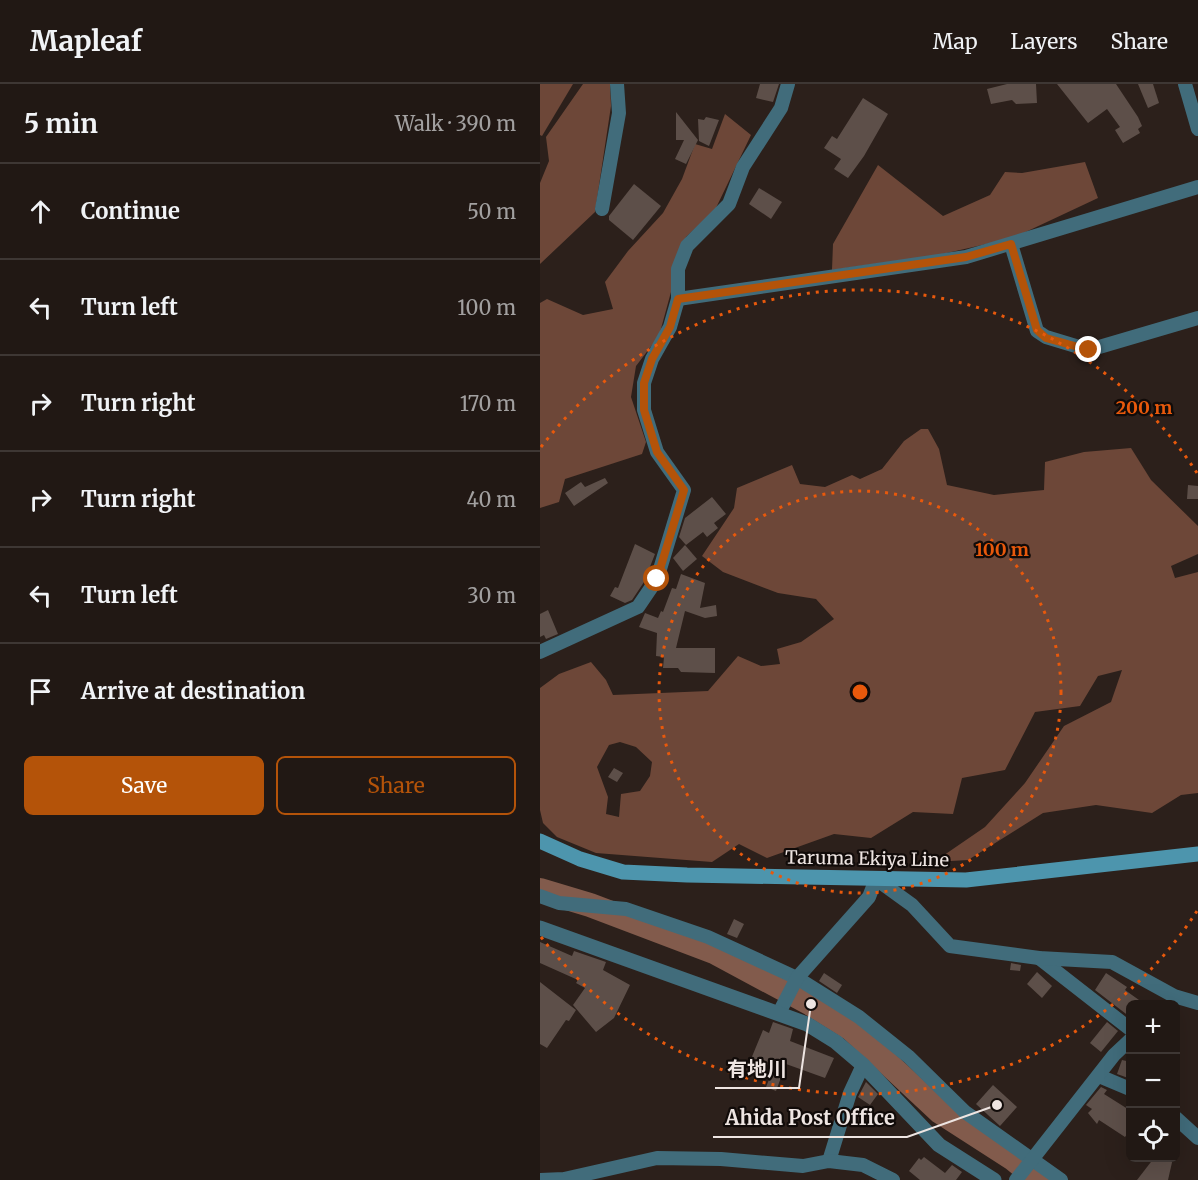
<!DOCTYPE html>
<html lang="en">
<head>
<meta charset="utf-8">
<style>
	body { margin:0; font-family:Merriweather,"Noto Sans JP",serif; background:#2d2522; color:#f1f3f6 }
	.controls { position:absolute; right:18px; bottom:18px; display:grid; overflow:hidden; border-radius:9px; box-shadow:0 6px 24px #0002 }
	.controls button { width:54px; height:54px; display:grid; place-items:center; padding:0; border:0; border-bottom:2px solid #3e3734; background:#211814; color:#f1f3f6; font:30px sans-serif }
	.stop { position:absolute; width:18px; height:18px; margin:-14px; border:4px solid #b45309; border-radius:50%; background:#fff }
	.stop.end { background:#b45309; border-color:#fff; box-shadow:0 2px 6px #0008 }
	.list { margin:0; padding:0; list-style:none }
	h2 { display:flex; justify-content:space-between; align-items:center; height:78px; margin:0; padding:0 24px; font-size:26px }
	h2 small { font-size:20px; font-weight:400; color:#a2a0a0 }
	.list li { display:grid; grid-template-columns:39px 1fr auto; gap:18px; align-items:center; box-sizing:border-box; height:96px; padding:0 24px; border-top:2px solid #3e3734 }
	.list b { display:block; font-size:22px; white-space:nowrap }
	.list em { font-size:20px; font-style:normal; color:#a2a0a0 }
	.actions { display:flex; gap:12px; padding:18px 24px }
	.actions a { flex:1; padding:14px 0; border:2px solid #b45309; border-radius:9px; text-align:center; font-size:21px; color:#b45309 }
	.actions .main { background:#b45309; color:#fff }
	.icon { flex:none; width:33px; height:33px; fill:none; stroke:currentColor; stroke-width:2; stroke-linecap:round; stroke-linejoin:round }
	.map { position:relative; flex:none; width:658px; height:1096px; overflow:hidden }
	header { display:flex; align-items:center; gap:36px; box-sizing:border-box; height:84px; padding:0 30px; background:#211814; border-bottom:2px solid #3e3734 }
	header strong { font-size:28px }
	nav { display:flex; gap:33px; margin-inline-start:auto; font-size:21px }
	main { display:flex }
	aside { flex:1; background:#211814 }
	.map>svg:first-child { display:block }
</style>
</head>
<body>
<header>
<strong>Mapleaf</strong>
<nav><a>Map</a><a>Layers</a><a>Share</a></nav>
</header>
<main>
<aside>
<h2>5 min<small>Walk · 390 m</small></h2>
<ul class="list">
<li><svg class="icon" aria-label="ahead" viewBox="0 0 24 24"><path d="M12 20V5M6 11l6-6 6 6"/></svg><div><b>Continue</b></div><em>50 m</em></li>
<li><svg class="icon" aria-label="left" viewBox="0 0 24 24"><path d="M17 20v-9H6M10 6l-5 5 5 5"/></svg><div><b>Turn left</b></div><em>100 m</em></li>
<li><svg class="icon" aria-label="right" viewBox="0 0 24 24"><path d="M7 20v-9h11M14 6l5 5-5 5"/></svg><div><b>Turn right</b></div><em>170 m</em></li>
<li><svg class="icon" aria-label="right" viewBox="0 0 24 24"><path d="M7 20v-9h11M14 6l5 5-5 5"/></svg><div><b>Turn right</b></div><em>40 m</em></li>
<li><svg class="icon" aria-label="left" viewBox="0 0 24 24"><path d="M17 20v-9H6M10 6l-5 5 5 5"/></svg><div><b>Turn left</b></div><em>30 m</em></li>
<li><svg class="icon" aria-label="arrive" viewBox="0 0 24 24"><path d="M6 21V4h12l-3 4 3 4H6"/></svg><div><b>Arrive at destination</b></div></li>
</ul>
<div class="actions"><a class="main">Save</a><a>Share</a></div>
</aside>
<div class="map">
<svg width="658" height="1096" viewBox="0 0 658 1096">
	<rect width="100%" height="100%" fill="#2c201b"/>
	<g fill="#6d4738" fill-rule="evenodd">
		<path d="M0,0H33L2,52L0,51Z"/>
		<path d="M43,0H70L71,22L55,128L0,180V99L9,77L6,53Z"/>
		<path d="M185,30L211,51L175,126L146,153L119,252L96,282L91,313L106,358L102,370L25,395L19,418L0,424V219L7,215L43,231L73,225L65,198L88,167L123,129L142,95L155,60L172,65Z"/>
		<path d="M545,78L558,114L473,154L398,171L292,186L293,160L338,81L403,132L450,111L465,88L482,89Z"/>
		<path d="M381,345H388L399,365L407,401L454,411L504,406L505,378L544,368L591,364L611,396L658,442V470L631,482L635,494L658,488V709L641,711L612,729L556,721L503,729L428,776L394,778L445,743L485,699L524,642L571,618L582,586L558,592L540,622L495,628L465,686L422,694L413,730L373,728L331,754L294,750L227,774L199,760L172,778L56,769L17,753L3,739L0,726V604L19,590L51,578L66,596L73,611L168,607L198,572L221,582L240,580L237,565L261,558L294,535L276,515L238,509L183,488L162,472L194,424L197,404L252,381L260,400L285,403L312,391L320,395L342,385L364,357ZM80,658L96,663L112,678L110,692L100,707L81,710L79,733L66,730L68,713L57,683L69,661Z"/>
	</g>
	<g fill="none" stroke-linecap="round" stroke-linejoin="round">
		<path stroke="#825b4c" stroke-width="24" d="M0,806L50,821L174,868L271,920L311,945L400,1028L473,1075L499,1096"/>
	</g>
	<g fill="#5d4f49">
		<path d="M220,0H239L233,18L216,14Z"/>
		<path d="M467,0H496L497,19L476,20L472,16L451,20L447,5Z"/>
		<path d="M517,0H576L598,33L602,42L598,45L600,49L583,59L575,46L580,43L567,25L548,39Z"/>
		<path d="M598,0H613L619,19L608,24Z"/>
		<path d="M323,14L348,30L324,72L308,94L294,85L301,75L284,64L292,52L297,55Z"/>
		<path d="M136,28L158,56L146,80L135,75L144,56H136Z"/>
		<path d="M166,33L179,36L169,62L159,57L158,35L164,36Z"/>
		<path d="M94,100L121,122L93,156L69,136V132Z"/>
		<path d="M219,104L242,118L231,135L209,120Z"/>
		<path d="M65,394L68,399L34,422L25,409L41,398L45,403Z"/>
		<path d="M648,401L658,402V415H647Z"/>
		<path d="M172,413L186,430L174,439L178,444L167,453L163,448L146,461L139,453L145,434Z"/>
		<path d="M95,460L115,470L104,498L92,516L85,519L70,512L75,503L78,504Z"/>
		<path d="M145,461L157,475L143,487L133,474Z"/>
		<path d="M141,490L165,499L160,524L176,521L177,532L165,534L145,527L136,564H175V589L141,588L138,584H123L124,573L116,572L117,549L99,543L105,529L118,534L121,527L123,528L132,504L136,505Z"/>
		<path d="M8,526L18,550L6,555L4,551L0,553V530Z"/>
		<path d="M74,684L83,689L77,698L68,693Z"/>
		<path d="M194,835L204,840L197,854L187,850Z"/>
		<path d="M0,858L32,872L34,867L66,878L63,886L90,901L74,934L56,948L33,921L45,904L36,899L38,896L0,879Z"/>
		<path d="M471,879L481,881L480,887L470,886Z"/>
		<path d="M497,888L512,902L502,914L487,900Z"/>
		<path d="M284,889L302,901L297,909L279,897Z"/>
		<path d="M566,889L587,903L585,906L606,921H591L590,933L555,906Z"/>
		<path d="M0,898L36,926L29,937L26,936L7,964L0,960Z"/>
		<path d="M233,938L253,945L250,957L294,974L285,994L246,980L236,1007L226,1003L234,983L211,975L223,946L229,949Z"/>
		<path d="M567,938L578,947L561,968L550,959Z"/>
		<path d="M582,976L591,978V995L577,990Z"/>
		<path d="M326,998L338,1010L330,1021L318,1013Z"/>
		<path d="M453,1001L477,1023L460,1042L436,1020Z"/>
		<path d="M561,1003L567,1006L564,1010L591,1027V1045L585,1053L559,1036L557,1040L548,1029L552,1025L546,1021Z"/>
		<path d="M384,1073L405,1089L412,1081L422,1088L416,1096H380L369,1087L379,1074L381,1076Z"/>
		<path d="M614,1074H633L628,1096H597Z"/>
	</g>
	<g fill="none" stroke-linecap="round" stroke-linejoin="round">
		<g stroke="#416c7b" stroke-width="14">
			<path d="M645,0L658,45"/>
			<path d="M62,125L79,29L77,0"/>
			<path d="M471,160L497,247L506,253L549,266L658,234"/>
			<path d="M138,215L426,173L658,103"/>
			<path d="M0,568L98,523L117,495L144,406L117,368L104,326V299L112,275L130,243L138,215V185L147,162L189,120L203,83L241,24L248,0"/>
			<path d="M0,812L19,819L86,825L168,853L257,894L319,933L369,973L425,1028L521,1096"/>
			<path d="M499,874L590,945"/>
			<path d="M239,929L257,894L329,813L336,795L372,821L410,862L499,874L572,878L634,912L658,919"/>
			<path d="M559,992L590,1005"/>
			<path d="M636,1034L658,1054"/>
			<path d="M289,1077L310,1009L323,981"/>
			<path d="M0,1096L24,1095L117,1074L181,1075L263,1082L289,1077L323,1081L353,1096"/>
			<path d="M476,1096L574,971L590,956"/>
		</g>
		<path stroke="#416c7b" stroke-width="15" d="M0,844L267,940L296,958L323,981L399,1061L454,1096"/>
		<path stroke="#4d95ad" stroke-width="15" d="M0,757L40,775L83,788L147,791L426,796L658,770"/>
	</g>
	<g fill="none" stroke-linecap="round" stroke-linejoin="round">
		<path stroke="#b45309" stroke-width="8" d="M117,495L144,406L117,368L104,326V299L112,275L130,243L138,215L426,173L471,160L497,246L506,254L549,266"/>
	</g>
	<g fill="none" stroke="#e8590c" stroke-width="3" stroke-dasharray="3 6">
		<circle cx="320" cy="608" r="201"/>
		<path d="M657 827A402 402 0 0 1 1 853M1 363A402 402 0 0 1 657 389"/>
	</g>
	<g text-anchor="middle" stroke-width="4.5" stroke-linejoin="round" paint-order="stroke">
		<g font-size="18" fill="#eee5e2" stroke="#110b09">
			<text transform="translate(327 775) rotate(1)" y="6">Taruma Ekiya Line</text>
		</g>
	</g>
	<circle cx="320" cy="608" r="9" fill="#e8590c" stroke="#110b09" stroke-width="3"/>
	<g font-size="18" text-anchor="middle" font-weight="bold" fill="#e8590c" stroke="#110b09" stroke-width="4.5" stroke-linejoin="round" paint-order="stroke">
		<text x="604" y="330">200 m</text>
		<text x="462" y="472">100 m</text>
	</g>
	<path fill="none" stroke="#eee5e2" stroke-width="2" d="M271 920L259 1004H175M457 1021L367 1053H173"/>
	<g fill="#eee5e2" stroke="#110b09" stroke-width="2">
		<circle cx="271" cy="920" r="6"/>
		<circle cx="457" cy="1021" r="6"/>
	</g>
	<g font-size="20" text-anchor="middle" font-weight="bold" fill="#eee5e2" stroke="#110b09" stroke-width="4.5" stroke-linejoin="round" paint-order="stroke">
		<text x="217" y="992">有地川</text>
		<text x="270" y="1041">Ahida Post Office</text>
	</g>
</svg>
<div class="controls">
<button>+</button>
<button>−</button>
<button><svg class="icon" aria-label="locate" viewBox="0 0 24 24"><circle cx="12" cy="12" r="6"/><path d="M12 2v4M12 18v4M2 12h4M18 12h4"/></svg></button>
</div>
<div class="stop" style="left:117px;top:495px"></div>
<div class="stop end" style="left:549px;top:266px"></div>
</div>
</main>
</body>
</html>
